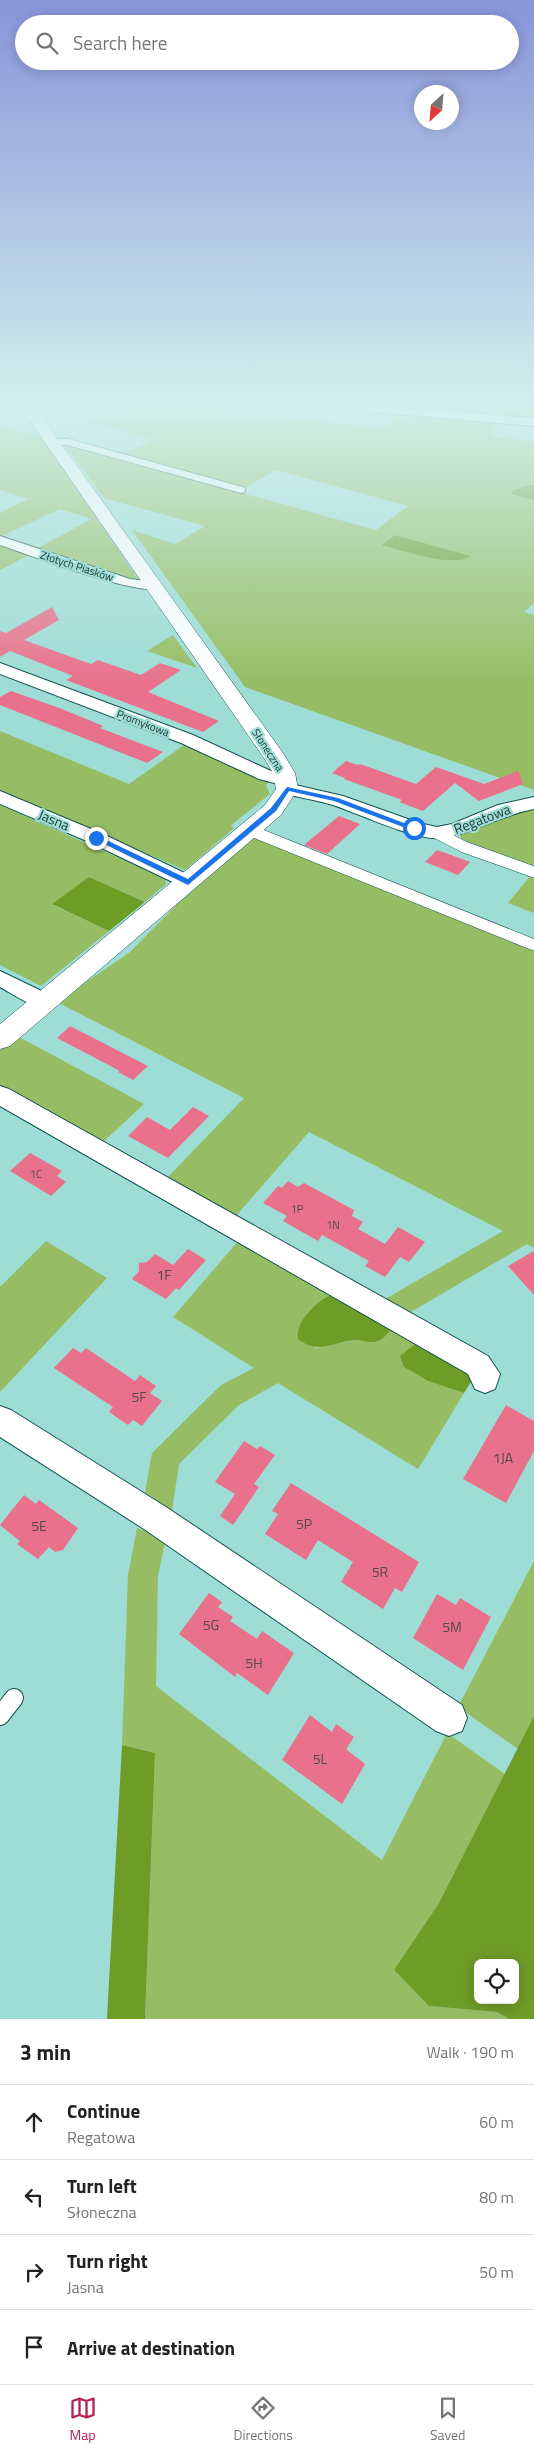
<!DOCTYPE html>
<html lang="en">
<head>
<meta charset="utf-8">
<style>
	body { margin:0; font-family:"Titillium Web",sans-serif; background:#f6f6f6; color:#222 }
	.controls { position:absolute; right:15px; bottom:15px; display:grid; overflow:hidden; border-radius:8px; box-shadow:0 2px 12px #0003 }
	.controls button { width:45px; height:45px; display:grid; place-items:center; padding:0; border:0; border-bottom:1px solid #e0e0e0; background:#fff; color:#222; font:25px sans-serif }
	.compass { position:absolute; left:414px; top:85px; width:45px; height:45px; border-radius:50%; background:#fff; box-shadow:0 2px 12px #0003; rotate:206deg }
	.stop { position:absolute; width:15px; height:15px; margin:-11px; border:4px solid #1a73e8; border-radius:50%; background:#fff }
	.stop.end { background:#1a73e8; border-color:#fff; box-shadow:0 1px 5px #0008 }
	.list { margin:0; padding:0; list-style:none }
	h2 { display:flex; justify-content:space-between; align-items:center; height:65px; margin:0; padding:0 20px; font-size:21px }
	h2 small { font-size:16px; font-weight:400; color:#767676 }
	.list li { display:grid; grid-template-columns:32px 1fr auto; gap:15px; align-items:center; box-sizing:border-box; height:75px; padding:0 20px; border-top:1px solid #e0e0e0 }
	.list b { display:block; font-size:19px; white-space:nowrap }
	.list p { margin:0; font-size:16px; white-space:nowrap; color:#767676 }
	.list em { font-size:16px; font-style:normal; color:#767676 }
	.icon { flex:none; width:28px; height:28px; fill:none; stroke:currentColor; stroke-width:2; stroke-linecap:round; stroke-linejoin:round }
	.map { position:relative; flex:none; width:534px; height:2019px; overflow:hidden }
	.search { position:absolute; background:#fff; box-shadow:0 2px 12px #0003; left:15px; right:15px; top:15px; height:55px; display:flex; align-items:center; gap:12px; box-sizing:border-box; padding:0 18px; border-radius:28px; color:#767676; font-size:19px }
	.sheet { height:365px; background:#fff }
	nav { display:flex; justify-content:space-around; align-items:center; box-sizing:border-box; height:70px; border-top:1px solid #e0e0e0; background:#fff; font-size:14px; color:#767676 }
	nav a { display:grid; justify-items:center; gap:2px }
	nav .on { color:#b52552 }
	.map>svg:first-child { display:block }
</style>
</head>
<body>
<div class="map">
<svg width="534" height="2019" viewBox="0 0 534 2019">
	<rect width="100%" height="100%" fill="#9edcd6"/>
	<g fill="#96bd64" fill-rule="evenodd">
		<path d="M322,402H534V420Z"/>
		<path d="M132,404L388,428L396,413L497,422L491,437L534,441V485L522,487L524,498L534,500V603L524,612L534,615V790L245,687L132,530L175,544L205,526L104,498L64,444L376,530L408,506L276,470L245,488L230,486L121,455L154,439L39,408V406L99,422L133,406ZM395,535L470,556H471C442,565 410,553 383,545Z"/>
		<path d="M0,426L41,437L138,579L131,580L36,549L92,519L60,509L0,537V513L28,499L0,490Z"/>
		<path d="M0,545L29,555L0,570Z"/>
		<path d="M173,635L197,668L147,651Z"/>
		<path d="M0,731L129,784L184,745L270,782L266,785L270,794L230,826L234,828L185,870L0,790Z"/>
		<path d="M0,805L165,878L166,884L145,902L89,877L53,905L109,931L41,986L0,965Z"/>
		<path d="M534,807V868L461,839L460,833L481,822Z"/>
		<path d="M255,836L534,950V1248L527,1244L404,1316L380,1302L503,1231L309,1132L235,1217L166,1179L244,1098L57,1002L130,952L196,885Z"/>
		<path d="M531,875L534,876V913L508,903Z"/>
		<path d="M17,1036L144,1104L102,1143L0,1086V1050Z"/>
		<path d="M239,1240L333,1294L311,1310L299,1328L316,1348L356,1340L373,1342L392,1327L418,1342L404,1367L428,1381L464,1393L418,1469L278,1383L239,1405L179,1464L172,1511L145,1492L152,1453L221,1385L254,1368L173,1317Z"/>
		<path d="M46,1241L107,1278L0,1392V1287Z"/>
		<path d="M137,1528L166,1537L158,1576L156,1686L382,1860L447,1733L505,1774L439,1903L394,1970L429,2006L497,2012L509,2019H145L155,1753L122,1745L128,1575Z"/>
		<path d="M534,1561V1716L518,1749L458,1707Z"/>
	</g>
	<g fill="#6f9b27" fill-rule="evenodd">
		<path d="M528,485H534V500L511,494L514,490Z"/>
		<path d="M395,535L471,556C453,568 403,551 382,545Z"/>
		<path d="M89,877L145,902L109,931L52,904Z"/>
		<path d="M333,1294L392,1327C388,1333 385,1338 378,1341C371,1344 362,1340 355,1340C334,1342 318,1355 298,1339C295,1321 318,1300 333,1294Z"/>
		<path d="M418,1342L475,1375L464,1393L428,1381L404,1367L400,1356Z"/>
		<path d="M534,1716V2019H509L497,2012L429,2006L394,1970L439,1903ZM478,1963H515V2000H478Z"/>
		<path d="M122,1745L155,1753L145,2019H107Z"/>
	</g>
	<g fill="#e9718b">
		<path d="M52,607L59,620L24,640L91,664L98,660L141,675L160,663L181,670L148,692L219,721L203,732L66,680L73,676L10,651L0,657V631L6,633Z"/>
		<path d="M11,691L62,709L103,726L100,728L163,752L147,763L0,705V697Z"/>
		<path d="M346,761L358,765L360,764L416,784L436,767L484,784L518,771L523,784L479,801L455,783L423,811L399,802L402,800L344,779L345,778L332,773Z"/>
		<path d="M339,816L360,824L327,854L304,845Z"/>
		<path d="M437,850L451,855L470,862L458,875L425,862Z"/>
		<path d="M70,1026L148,1066L133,1080L118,1072L120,1071L57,1038Z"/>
		<path d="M193,1107L209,1116L168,1158L128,1136L147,1117L170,1130Z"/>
		<path d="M30,1153L62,1171L57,1176L66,1182L51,1196L10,1171Z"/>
		<path d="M288,1181L298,1187L304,1183L354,1210L352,1216L363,1222L358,1229L385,1244L398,1227L425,1242L409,1262L400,1257L385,1277L365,1266L369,1261L322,1235L318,1241L283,1221L287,1216L263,1203L278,1186L282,1188Z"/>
		<path d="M188,1249L206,1260L179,1290L176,1288L166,1299L132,1279L139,1271V1263L147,1262L155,1254L173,1265Z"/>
		<path d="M534,1251V1295L508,1266Z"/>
		<path d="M73,1348L81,1353L86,1348L135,1381L140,1375L156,1386L150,1393L162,1401L142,1426L133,1420L128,1425L109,1412L113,1407L54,1368Z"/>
		<path d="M506,1405L534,1421V1451L506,1503L463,1479Z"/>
		<path d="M244,1441L257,1449L260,1446L275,1455L254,1484L259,1487L233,1525L220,1516L235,1494L215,1482Z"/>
		<path d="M291,1483L419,1562L402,1592L395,1588L383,1609L341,1582L353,1562L318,1540L306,1560L265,1534L278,1514L272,1511Z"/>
		<path d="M24,1495L36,1504L39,1500L78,1528L63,1550L55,1552L49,1547L38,1559L17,1544L20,1541L0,1525Z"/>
		<path d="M209,1593L222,1602L218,1607L233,1617L230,1621L257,1639L262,1631L294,1653L268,1695L237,1673L235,1677L179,1634Z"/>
		<path d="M437,1594L456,1605L460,1598L491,1617L463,1670L413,1638Z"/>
		<path d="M310,1715L332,1732L336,1724L354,1737L346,1749L365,1764L342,1804L282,1760Z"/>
	</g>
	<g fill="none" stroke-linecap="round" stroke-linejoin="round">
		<g stroke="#11534f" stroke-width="8">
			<g id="lane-far2">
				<path d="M8,402L24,403"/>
				<path d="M53,442H68L242,490"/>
			</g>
		</g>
		<g stroke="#11534f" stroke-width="12">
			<g id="lane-far1">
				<path d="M249,830L534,945"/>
				<path d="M437,833L464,847L534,872"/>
			</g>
		</g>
		<g stroke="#11534f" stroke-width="20">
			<path id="lane" d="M0,1716L14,1698"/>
		</g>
		<g stroke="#11534f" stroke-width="2">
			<g id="street">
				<path d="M289,402H333L534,418V426L295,405Z"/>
				<path d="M0,536L130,579L155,582L162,586C151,602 22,552 0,545Z"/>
				<path d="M0,663L193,735L271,771L292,776L295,780L291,784L343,796L419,823L437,827L452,824L498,805L534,797V809C501,815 471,835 439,838C417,841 357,813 333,805C316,800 298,797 280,793L278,789L282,785L259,779L181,743L0,674Z"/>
				<path d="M0,791L103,834L195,878L198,882L195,886L188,888L181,886L89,842L0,804Z"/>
				<path d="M0,971L52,996L55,1001L52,1006C35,1011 15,995 0,987Z"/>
				<path d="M0,1086L9,1089L488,1356L500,1374L495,1389L485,1393L475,1389L468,1374L0,1106Z"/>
				<path d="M0,1406L11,1410L166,1507L462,1705L467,1718L462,1731L449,1736L436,1731L144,1529L0,1437Z"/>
			</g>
		</g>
		<g stroke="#11534f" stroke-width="1">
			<path id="secondary" d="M17,402H31L283,753L295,773L298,789L281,815L10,1046L0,1049V1024L265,805L276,789L273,773L264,758Z"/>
		</g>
		<use href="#lane-far2" stroke="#fff" stroke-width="6"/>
		<use href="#lane-far1" stroke="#fff" stroke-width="11"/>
		<use href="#lane" stroke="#fff" stroke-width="18"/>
		<use href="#street" fill="#fff" fill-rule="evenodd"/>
		<use href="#secondary" fill="#fff" fill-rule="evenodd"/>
	</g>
	<linearGradient id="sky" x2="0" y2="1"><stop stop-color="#8994da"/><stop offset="0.59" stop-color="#d3efed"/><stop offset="1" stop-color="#d3efed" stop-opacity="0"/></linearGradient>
	<rect width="534" height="684" fill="url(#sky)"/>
	<path fill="#1a73e8" d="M287,787L338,798L417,828L411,830L334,801L289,791L276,811L188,885L92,838L98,836L188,879L271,808Z"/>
	<g text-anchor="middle" stroke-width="4.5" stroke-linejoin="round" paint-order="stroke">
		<g font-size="11" fill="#233c3a" stroke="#9edcd6">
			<text transform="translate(77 566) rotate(18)" y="4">Złotych Piasków</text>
			<text transform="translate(143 723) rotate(21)" y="4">Promykowa</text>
			<text transform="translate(268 750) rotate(57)" y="4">Słoneczna</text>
		</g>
		<g font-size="11" fill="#54494e">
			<text x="36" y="1178">1C</text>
			<text x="297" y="1213">1P</text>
			<text x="333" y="1229">1N</text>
		</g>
		<g font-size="14" fill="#233c3a" stroke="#9edcd6">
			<text transform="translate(482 819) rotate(-21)" y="5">Regatowa</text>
			<text transform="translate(54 820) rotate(23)" y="5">Jasna</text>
		</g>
		<g font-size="14" fill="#54494e">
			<text x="164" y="1280">1F</text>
			<text x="139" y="1402">5F</text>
			<text x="503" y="1463">1JA</text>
			<text x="304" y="1529">5P</text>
			<text x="39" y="1531">5E</text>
			<text x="380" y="1577">5R</text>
			<text x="211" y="1630">5G</text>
			<text x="452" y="1632">5M</text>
			<text x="254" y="1668">5H</text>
			<text x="320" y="1764">5L</text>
		</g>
	</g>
</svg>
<div class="controls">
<button><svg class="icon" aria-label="locate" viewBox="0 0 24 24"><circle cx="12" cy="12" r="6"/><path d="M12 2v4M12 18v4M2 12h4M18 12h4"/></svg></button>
</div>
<svg class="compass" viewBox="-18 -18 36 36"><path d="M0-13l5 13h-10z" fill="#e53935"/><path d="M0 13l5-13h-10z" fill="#767676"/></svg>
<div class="stop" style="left:414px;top:828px"></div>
<div class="stop end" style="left:96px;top:838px"></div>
<div class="search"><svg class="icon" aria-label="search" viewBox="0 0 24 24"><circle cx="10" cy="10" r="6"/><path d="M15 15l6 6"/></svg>Search here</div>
</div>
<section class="sheet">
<h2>3 min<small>Walk · 190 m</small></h2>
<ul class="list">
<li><svg class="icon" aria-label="ahead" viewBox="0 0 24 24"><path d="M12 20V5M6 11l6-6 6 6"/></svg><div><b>Continue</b><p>Regatowa</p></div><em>60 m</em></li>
<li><svg class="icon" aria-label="left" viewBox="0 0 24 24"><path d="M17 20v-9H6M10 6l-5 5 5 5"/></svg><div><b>Turn left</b><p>Słoneczna</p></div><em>80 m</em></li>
<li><svg class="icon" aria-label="right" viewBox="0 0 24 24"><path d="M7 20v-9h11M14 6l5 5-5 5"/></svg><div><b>Turn right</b><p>Jasna</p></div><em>50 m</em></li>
<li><svg class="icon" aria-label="arrive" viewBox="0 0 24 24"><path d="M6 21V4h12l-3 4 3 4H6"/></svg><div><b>Arrive at destination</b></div></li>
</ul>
</section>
<nav>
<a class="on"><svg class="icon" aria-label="map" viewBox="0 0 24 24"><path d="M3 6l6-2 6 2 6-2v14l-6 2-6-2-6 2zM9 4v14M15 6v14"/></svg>Map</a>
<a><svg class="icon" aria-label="directions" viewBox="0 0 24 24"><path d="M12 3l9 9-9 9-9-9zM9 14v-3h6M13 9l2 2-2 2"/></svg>Directions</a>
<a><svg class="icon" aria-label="saved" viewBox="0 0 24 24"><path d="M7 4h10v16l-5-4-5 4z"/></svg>Saved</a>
</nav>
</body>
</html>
